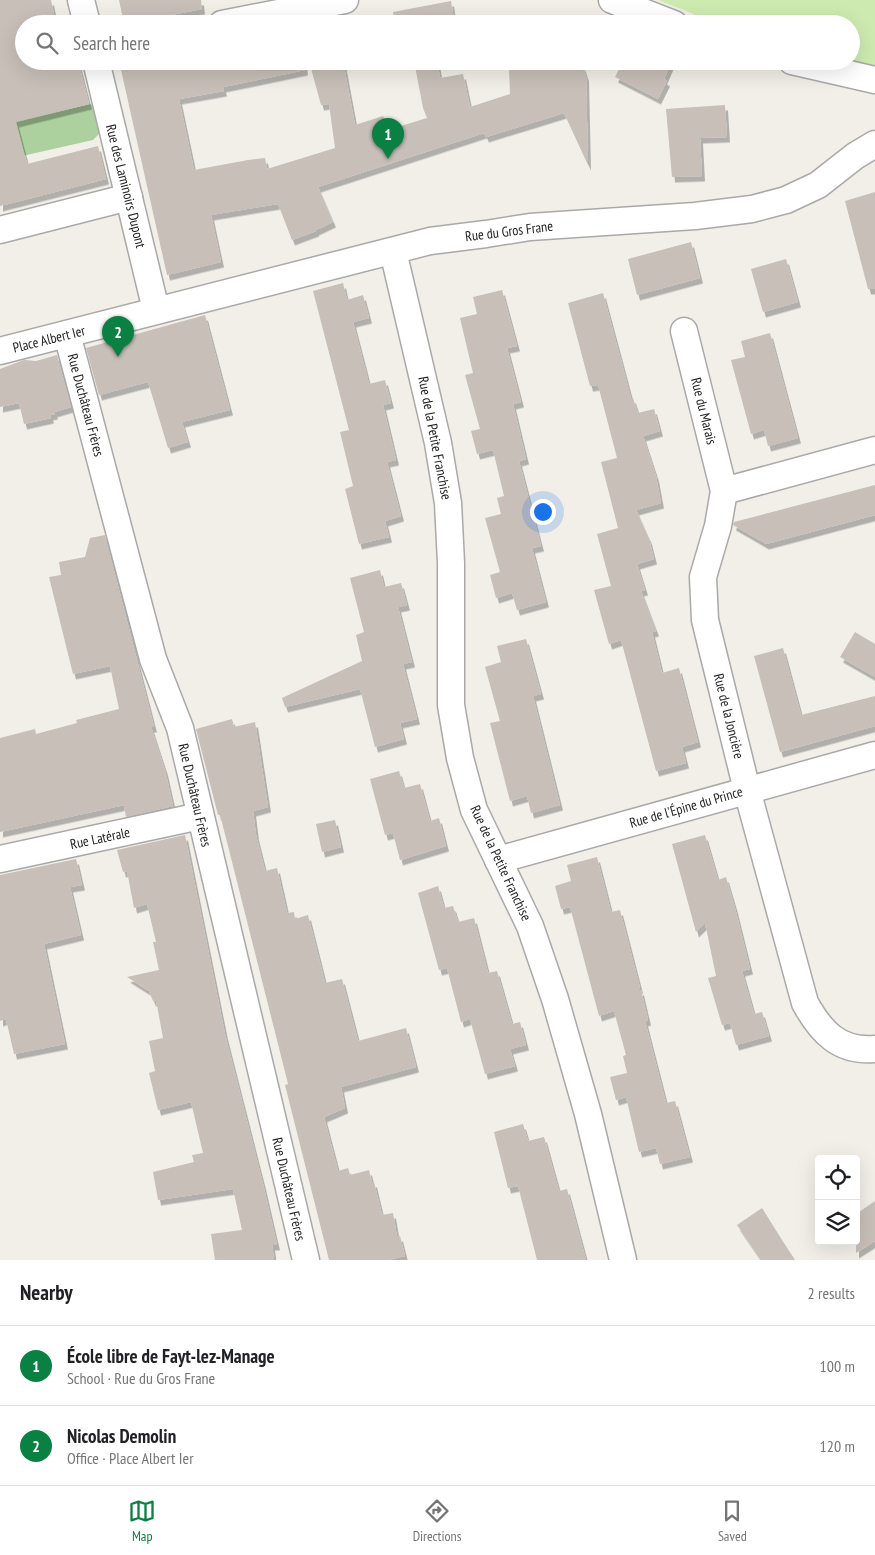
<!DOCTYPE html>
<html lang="en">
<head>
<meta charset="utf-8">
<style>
	body { margin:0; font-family:"PT Sans Narrow",sans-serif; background:#f2f2f2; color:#202124 }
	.controls { position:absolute; right:15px; bottom:15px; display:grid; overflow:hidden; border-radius:5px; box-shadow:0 5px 20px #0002 }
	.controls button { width:45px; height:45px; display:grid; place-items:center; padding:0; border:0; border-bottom:1px solid #e0e0e0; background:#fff; color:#202124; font:25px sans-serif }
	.you { position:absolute; left:542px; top:511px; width:18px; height:18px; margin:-12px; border:4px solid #fff; border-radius:50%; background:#1a73e8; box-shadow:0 0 0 8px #1a73e833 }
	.badge { display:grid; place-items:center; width:32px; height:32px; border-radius:50%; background:#0b8043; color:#fff; font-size:16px; font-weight:700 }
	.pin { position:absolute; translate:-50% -41px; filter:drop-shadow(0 1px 2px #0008) }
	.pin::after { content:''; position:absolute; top:26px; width:18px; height:15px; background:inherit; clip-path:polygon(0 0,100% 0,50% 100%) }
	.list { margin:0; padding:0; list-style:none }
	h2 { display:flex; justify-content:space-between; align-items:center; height:65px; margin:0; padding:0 20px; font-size:21px }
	h2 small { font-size:16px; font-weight:400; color:#757577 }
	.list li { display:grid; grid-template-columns:32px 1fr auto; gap:15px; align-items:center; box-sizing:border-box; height:80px; padding:0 20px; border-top:1px solid #e0e0e0 }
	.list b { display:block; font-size:19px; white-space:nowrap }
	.list p { margin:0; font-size:16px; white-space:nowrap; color:#757577 }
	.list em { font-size:16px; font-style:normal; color:#757577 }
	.icon { flex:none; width:28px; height:28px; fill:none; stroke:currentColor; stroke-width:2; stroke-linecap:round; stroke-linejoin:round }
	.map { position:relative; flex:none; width:875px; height:1260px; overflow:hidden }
	.search { position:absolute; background:#fff; box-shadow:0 5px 20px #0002; left:15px; right:15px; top:15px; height:55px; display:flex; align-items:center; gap:12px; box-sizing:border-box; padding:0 18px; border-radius:28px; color:#757577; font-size:19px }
	.sheet { height:225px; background:#fff }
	nav { display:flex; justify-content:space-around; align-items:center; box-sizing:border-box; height:70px; border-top:1px solid #e0e0e0; background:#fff; font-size:14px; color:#757577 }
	nav a { display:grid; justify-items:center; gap:2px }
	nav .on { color:#0b8043 }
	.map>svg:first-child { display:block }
</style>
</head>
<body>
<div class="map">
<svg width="875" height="1260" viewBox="0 0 875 1260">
	<defs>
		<filter id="shadow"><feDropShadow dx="3" dy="5.5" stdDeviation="0" flood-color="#0004"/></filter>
	</defs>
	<rect width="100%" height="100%" fill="#f2efe9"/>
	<path fill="#cdebb0" d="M658,0H875V65L851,60V24H719Z"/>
	<path fill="#add19e" d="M91,104L98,114L101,132L93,140L0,161V125Z"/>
	<g fill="#c7bfb8" filter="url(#shadow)">
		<path d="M0,0H51L56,24H20L24,40V61H78L89,104L16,122L27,164L98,146L106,179L0,206Z"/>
		<path d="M119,0H201L202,9L124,24Z"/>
		<path d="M451,1L454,20L426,24H395L393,12Z"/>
		<path d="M119,61H304L305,70L223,87L224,91L179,99L194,170L248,160L265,158L267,169L335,148L329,104L321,105L309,61H343L355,125L383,116L388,130L427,118L423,108L414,61H437L440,78L463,74L470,107L510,94L509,68L552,64V61H581L586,76L588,165L564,113L486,137L484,133L318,187L333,222L316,230V231L292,240L278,204L211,215L221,262L167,275Z"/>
		<path d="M623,61H672L664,79L667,81L658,99L615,77Z"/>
		<path d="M725,105L727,137L700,138L702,176L672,177L666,109Z"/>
		<path d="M875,192V289H868L845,201Z"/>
		<path d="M691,242L700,278L637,295L628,259Z"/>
		<path d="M786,259L798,302L763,312L751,269Z"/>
		<path d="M343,283L347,300L363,295L369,318L353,322L369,384L385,380L391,403L383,405L396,460L387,462L401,516L385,521L389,537L359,544L345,489L353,486L340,432L349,430L313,291Z"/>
		<path d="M502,290L517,346L507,348L521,402L513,404L526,459L519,461L541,546L532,548L546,602L517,610L512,593L496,598L490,575L500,572L485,518L501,514L497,498L504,496L493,450L477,454L471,431L480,429L465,375L473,373L460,318L477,314L473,297Z"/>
		<path d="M603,293L631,398H633L638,413L654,409L660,431L643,436L656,476L661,503L636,510L649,539L654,559L637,564L645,590L641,591L656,631L652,632L662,673L679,668L698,742L682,747L686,763L656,771L621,640L609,644L594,590L611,586L597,534L618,528L601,462L617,458L598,385L590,386L568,303Z"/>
		<path d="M205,315L230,410L182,422L188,442L168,448L148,382L99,395L86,348Z"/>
		<path d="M770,333L798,438L768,446L764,430L751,434L731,360L745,357L741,341Z"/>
		<path d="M57,355L71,407L54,412L55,414L50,415L51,418L24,424L19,403L0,407V369L24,360L36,361Z"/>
		<path d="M875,485V515L766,544L733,525L734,522Z"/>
		<path d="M105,535L154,727H151L165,770L173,806L126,817L124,805L0,832V738L35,729L36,734L77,723L76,720L119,709L110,666L73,674L49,577L61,575L59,562L85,557L90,538Z"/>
		<path d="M380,570L384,587L401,583L407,605L398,607L412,662L403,664L417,719L400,723L404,739L375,747L360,689L285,707L282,698L362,661L356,635L364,632L350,578Z"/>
		<path d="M855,632L875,644V677L840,657Z"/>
		<path d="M526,639L541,694L533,696L560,805L531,813L527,796L510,801L490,723L500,721L485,667L501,662L497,646Z"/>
		<path d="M783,648L801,715L875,696V726L780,752L754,656Z"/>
		<path d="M232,719L234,727L255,722L268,807L253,811L256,835L265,871L277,868L287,913L294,912L295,919L308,915L325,983L342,979L358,1041L406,1028L416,1067L341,1087L345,1108L324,1117L338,1171L348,1168L350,1175L369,1170L372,1182H374L382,1215L393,1213L397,1237L400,1236L405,1256L388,1260H329L285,1085L288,1084L281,1056L227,842L220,815H218L196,729Z"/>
		<path d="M399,771L404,788L420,784L430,821L439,818L446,846L400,860L393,833L385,835L370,779Z"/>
		<path d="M335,820L341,847L322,852L316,824Z"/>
		<path d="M185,835L225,1034L263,1184L277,1245H272L274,1260H215L211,1234L242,1230L233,1189L158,1200L153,1172L194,1162L192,1155L203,1153L191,1102L158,1110L149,1073L155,1071L149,1041L163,1038L156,1000L153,1001L149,991L127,977L159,970L153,942H156L147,904L134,908L127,871L123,872L117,850Z"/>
		<path d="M705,835L718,880L726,877L735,908L750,969L742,971L754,1014L762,1012L769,1036L736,1045L730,1023L722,1025L708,978L716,976L705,923L696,932L672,844Z"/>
		<path d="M597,857L611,912L620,910L640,988L638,990H641L648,1020L645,1021L666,1103L675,1101L690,1157L660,1164L656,1148L639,1152L626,1097L616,1100L610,1077L627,1073L623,1056L626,1055L614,1011L599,1016L570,907L561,909L555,886L571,881L567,865Z"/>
		<path d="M76,859L82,885L70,887L81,935L44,944L65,1044L14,1054L6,1019L0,1021V875Z"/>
		<path d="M438,886L444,908L453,906L458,922L474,918L488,973L497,971L512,1024L520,1022L526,1045L510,1049L515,1066L485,1074L470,1019L461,1022L447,968L439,970L418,893Z"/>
		<path d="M523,1124L528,1141L544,1137L559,1191L567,1189L586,1260H537L518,1186L508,1188L494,1132Z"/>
		<path d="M875,1201V1241L856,1253V1214Z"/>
		<path d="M762,1208L782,1240L795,1260H761L737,1225Z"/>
	</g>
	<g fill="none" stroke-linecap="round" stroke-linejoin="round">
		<g stroke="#a9a9a9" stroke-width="29">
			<g id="minor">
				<path d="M81,0L87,24"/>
				<path d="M612,0L674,24"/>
				<path d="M222,24L345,0"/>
				<path d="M96,61L156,310"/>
				<path d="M792,61L875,80"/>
				<path d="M0,230L129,197"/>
				<path d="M393,251L438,443L448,503L451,563V705L460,758L474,810L530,926L555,999L588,1114L623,1260"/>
				<path d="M684,331L724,491L718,526L703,577L705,620L747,790L805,1003C821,1032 839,1052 875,1049"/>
				<path d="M67,334L153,659L180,728L306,1260"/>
				<path d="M0,351L430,241L486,234L530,227L695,216L752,209L786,200L818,185L855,156L875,144"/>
				<path d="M724,491L875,450"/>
				<path d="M0,859L200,816"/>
				<path d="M498,860L875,755"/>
			</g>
		</g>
		<use href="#minor" stroke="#fff" stroke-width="26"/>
	</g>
	<g text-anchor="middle" stroke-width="4" stroke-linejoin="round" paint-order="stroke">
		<g font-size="14" fill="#222" stroke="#fff">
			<text transform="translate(126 186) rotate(76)" y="5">Rue des Laminoirs Dupont</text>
			<text transform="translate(509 231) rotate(-7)" y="5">Rue du Gros Frane</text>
			<text transform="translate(49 339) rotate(-14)" y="5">Place Albert Ier</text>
			<text transform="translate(86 405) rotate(75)" y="5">Rue Duchâteau Frères</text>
			<text transform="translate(704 411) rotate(76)" y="5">Rue du Marais</text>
			<text transform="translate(435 438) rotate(79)" y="5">Rue de la Petite Franchise</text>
			<text transform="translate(729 716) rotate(76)" y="5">Rue de la Joncière</text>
			<text transform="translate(195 795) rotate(77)" y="5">Rue Duchâteau Frères</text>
			<text transform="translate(686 807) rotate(-16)" y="5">Rue de l'Épine du Prince</text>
			<text transform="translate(100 838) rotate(-12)" y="5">Rue Latérale</text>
			<text transform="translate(501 863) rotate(65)" y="5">Rue de la Petite Franchise</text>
			<text transform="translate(289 1189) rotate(77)" y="5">Rue Duchâteau Frères</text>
		</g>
	</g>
</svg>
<div class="controls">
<button><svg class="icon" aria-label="locate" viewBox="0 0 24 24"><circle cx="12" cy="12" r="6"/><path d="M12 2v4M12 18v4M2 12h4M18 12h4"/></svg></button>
<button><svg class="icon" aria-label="layers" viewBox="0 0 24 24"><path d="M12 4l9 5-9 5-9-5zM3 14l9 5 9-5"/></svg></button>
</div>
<div class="you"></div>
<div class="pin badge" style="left:388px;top:159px">1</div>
<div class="pin badge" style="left:118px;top:357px">2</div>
<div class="search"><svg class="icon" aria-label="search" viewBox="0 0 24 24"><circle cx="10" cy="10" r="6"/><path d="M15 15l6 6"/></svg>Search here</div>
</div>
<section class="sheet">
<h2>Nearby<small>2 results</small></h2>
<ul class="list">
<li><span class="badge">1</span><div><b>École libre de Fayt-lez-Manage</b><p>School · Rue du Gros Frane</p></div><em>100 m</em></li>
<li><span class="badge">2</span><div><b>Nicolas Demolin</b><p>Office · Place Albert Ier</p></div><em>120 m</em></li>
</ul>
</section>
<nav>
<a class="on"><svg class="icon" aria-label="map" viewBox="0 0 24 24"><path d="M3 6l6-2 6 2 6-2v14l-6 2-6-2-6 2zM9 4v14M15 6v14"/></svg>Map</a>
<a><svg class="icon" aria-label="directions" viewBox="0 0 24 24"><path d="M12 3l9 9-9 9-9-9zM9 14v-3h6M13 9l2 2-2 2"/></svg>Directions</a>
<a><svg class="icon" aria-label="saved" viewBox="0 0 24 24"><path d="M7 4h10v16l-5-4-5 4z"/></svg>Saved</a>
</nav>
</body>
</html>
